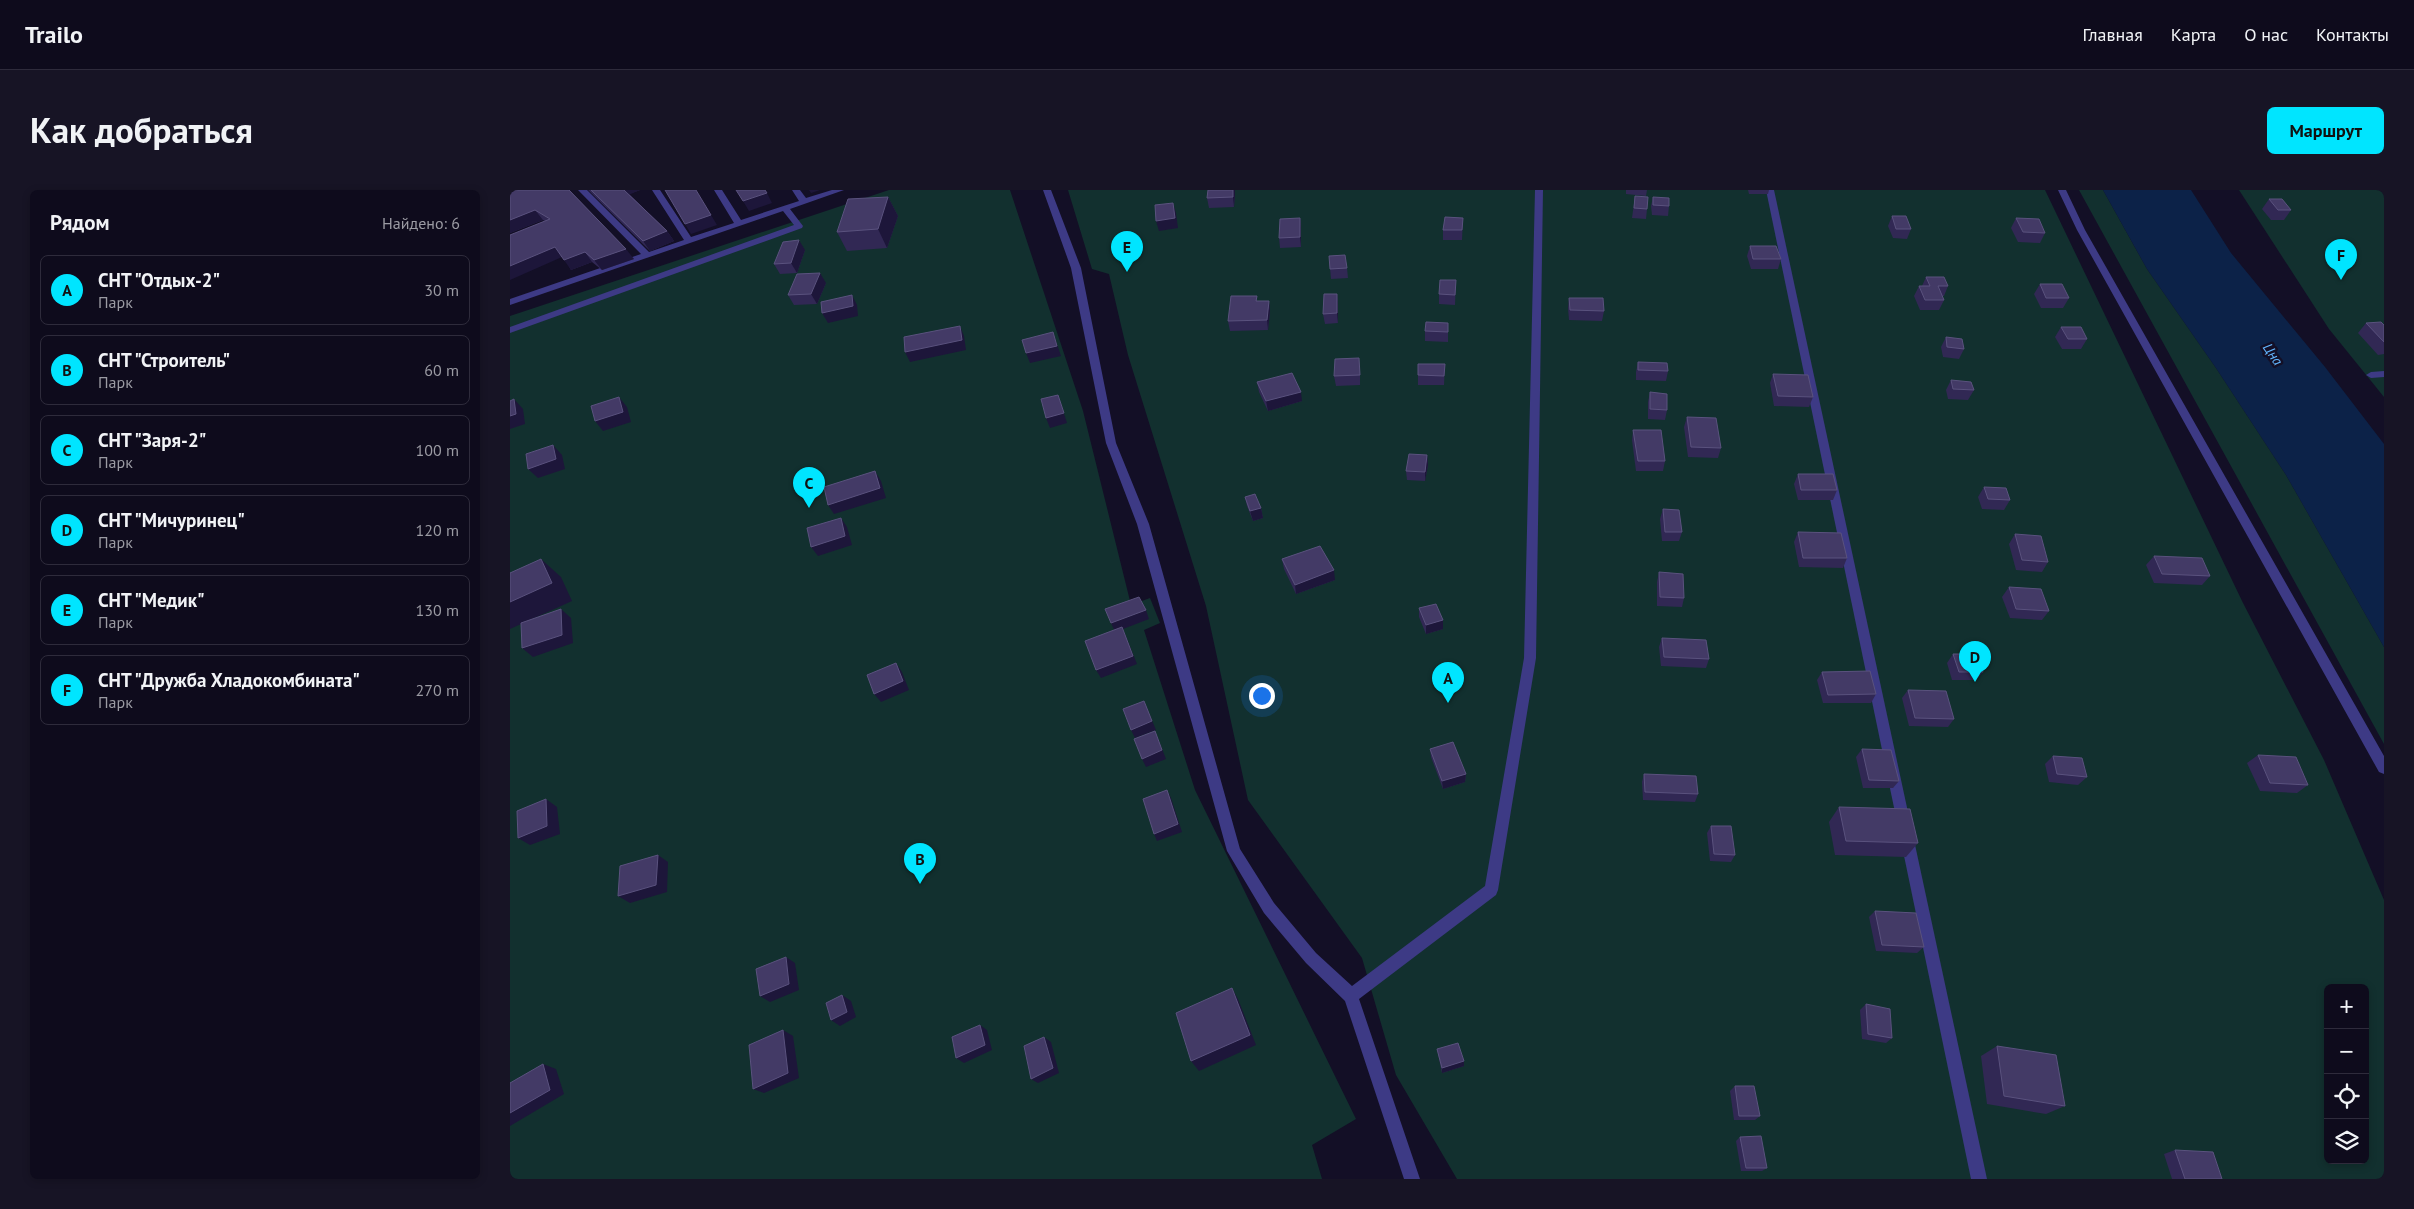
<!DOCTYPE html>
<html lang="ru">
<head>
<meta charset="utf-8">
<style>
	body { margin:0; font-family:"PT Sans",sans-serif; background:#171425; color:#f1f3f6 }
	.controls { position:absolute; right:15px; bottom:15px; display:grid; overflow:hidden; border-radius:8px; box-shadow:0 2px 8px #0003 }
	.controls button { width:45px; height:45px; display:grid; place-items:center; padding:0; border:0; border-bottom:1px solid #2e2b3b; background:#0e0b1c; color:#f1f3f6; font:25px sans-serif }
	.you { position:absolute; left:751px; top:505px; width:18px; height:18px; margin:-12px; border:4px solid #fff; border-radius:50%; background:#1a73e8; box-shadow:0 0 0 8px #1a73e833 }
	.badge { display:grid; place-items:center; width:32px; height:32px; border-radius:50%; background:#00e5ff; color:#111; font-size:16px; font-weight:700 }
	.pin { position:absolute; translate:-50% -41px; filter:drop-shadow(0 1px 2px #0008) }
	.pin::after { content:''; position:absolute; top:26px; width:18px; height:15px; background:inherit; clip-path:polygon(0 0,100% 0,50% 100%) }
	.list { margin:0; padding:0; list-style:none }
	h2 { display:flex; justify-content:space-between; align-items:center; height:65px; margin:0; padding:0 20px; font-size:21px }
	h2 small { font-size:16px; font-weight:400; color:#9b9ba3 }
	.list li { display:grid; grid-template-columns:32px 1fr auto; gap:15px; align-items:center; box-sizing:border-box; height:70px; margin:0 10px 10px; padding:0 10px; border:1px solid #2e2b3b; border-radius:8px }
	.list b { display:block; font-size:19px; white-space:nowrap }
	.list p { margin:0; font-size:16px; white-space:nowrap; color:#9b9ba3 }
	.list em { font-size:16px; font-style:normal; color:#9b9ba3 }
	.icon { flex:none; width:28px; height:28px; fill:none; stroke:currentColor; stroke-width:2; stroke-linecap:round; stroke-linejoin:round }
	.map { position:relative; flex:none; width:1874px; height:989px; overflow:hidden; border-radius:8px }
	header { display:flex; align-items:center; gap:30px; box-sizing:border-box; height:70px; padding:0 25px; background:#0e0b1c; border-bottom:1px solid #2e2b3b }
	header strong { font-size:24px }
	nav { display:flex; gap:28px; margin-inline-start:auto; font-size:18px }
	.intro { display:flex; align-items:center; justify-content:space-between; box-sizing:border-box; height:120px; padding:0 30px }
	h1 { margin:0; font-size:35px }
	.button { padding:12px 22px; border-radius:8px; background:#00e5ff; color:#111; font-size:18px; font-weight:700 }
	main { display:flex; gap:30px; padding:0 30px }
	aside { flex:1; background:#0e0b1c; border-radius:8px; box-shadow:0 2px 8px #0003 }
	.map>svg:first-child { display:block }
</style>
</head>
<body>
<header>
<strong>Trailo</strong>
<nav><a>Главная</a><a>Карта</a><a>О нас</a><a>Контакты</a></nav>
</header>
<div class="intro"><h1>Как добраться</h1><a class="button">Маршрут</a></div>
<main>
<aside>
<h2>Рядом<small>Найдено: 6</small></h2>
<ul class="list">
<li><span class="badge">A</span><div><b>СНТ &quot;Отдых-2&quot;</b><p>Парк</p></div><em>30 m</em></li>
<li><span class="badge">B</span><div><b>СНТ &quot;Строитель&quot;</b><p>Парк</p></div><em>60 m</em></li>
<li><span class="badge">C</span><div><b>СНТ &quot;Заря-2&quot;</b><p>Парк</p></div><em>100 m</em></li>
<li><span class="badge">D</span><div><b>СНТ &quot;Мичуринец&quot;</b><p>Парк</p></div><em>120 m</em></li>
<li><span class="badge">E</span><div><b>СНТ &quot;Медик&quot;</b><p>Парк</p></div><em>130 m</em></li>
<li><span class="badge">F</span><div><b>СНТ &quot;Дружба Хладокомбината&quot;</b><p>Парк</p></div><em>270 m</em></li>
</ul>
</aside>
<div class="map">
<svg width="1874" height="989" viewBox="0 0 1874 989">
	<rect width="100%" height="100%" fill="#130f26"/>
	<g fill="#12302f" fill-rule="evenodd">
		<path d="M379,0H500L573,221L621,415L640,408L650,433L634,440L685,600L846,929L802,955L812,989H0V126Z"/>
		<path d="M558,0H1535L1733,413L1814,570L1874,710V989H947L886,885L852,768L738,610L696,416L618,165L599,84L582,79ZM1818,798H1855V970H1818Z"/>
		<path d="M1569,0H1593L1637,79L1706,178L1776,285L1874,457V554Z"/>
		<path d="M1729,0H1874V207L1819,139Z"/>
	</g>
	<path fill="#0c2248" d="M1593,0H1681L1721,63L1815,177L1874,254V457L1776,285L1706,178L1637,79Z"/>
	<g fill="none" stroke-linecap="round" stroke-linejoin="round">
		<g fill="#3d3a85" fill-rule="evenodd">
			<path d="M68,0H77L139,62L174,50L142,0H150L181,47L224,33L204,0H212L231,30L289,11L282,0H290L296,8L322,0H334L280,19L293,36L292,38L0,143V137L284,35L273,21L0,115V109L131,64Z"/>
			<path d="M533,0H541L571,78L606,253L639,334L730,659L764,713L806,763L842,796L975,696L1014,468L1025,0H1033L1026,468L988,700L986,705L849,809L910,989H894L835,811L796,773L754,723L717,661L627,334L596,253L561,78Z"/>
			<path d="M1256,0H1264L1477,989H1461Z"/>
			<path d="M1548,0H1556L1575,40L1874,566V584L1869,582L1567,40Z"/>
			<path d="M1874,181V187L1861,188L1856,185L1861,182Z"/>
		</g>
	</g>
	<g fill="#312854">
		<path d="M0,0L124,69L92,80L82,72L61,80L35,31L33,30L0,43Z"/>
		<path d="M78,0H130L119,4L157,41L164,51L140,61Z"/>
		<path d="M1116,0H1137L1136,6L1116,4Z"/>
		<path d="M1238,0H1259L1258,4H1239Z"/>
		<path d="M725,4L724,17L699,18L697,8Z"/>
		<path d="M1125,6L1137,19L1136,29L1122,28Z"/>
		<path d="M378,7L388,26L377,58L337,61L327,42Z"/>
		<path d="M1143,7L1159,16L1158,26L1142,25L1141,16Z"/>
		<path d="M1759,9L1781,20L1774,30H1761L1752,19Z"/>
		<path d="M1382,26L1401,39L1397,49L1383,48L1378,36Z"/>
		<path d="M790,28L791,38V57L770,58L769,48Z"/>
		<path d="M953,28L952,50H933V40Z"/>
		<path d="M1506,28L1535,43L1530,53L1508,52L1501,38Z"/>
		<path d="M1240,56L1271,69L1268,79H1241L1237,66Z"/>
		<path d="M295,60L287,83L270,84L264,74Z"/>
		<path d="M819,66L837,78L838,88L821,89Z"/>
		<path d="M1416,87L1438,96L1434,106H1432L1434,110L1429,120H1410L1404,106L1409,96H1412Z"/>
		<path d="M946,90L945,115L929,114V104Z"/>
		<path d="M316,93L307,114L284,115L278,105Z"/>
		<path d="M1530,94L1559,108L1553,118H1531L1524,104Z"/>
		<path d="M827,104L828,133L815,134L813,124Z"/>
		<path d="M747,106V111H759L760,121L758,140L720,141L718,131Z"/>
		<path d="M1059,108L1094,121L1092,131L1059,130L1058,118Z"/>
		<path d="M938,133V152L915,151V141Z"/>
		<path d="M1856,133L1874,135V164L1868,165L1848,143Z"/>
		<path d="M1551,137L1577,149L1571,159H1552L1545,147Z"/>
		<path d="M1436,147L1454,159L1449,169L1433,167L1431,157Z"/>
		<path d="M1128,172L1158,181L1156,191L1126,190V182Z"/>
		<path d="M935,174L934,195H908V185Z"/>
		<path d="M850,178V195L826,196L824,186Z"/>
		<path d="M1263,184L1303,207L1299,217L1264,216L1260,193Z"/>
		<path d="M1441,190L1464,200L1458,210L1438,209L1436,200Z"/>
		<path d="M747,192L792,211L758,221L749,202Z"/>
		<path d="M1140,202L1157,220L1155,230L1138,229V212Z"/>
		<path d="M1177,227L1211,258L1208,268L1178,267L1174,237Z"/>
		<path d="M1123,240L1155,271L1153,281H1126L1122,250Z"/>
		<path d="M917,265L918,275L915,291L897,290L896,281Z"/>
		<path d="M1288,284L1327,300L1323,310H1288L1284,294Z"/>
		<path d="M1474,297L1500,310L1494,320L1472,319L1468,307Z"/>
		<path d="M735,307L751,318L753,328L743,331L737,316Z"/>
		<path d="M1153,319L1172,342L1169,351H1152L1150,329Z"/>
		<path d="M1288,342L1337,368L1333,378L1289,377L1284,352Z"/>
		<path d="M1505,344L1538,372L1532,382L1506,380L1499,354Z"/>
		<path d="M1644,366L1700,386L1692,395L1644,393L1636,375Z"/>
		<path d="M772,369L825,390L786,404L774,379Z"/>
		<path d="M1149,382L1174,408L1172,417L1147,416V392Z"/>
		<path d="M1499,397L1539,421L1532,430L1500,428L1492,407Z"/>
		<path d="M909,418L933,430V439L916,444L909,427Z"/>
		<path d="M1152,448L1199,469L1196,478L1151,476L1149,457Z"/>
		<path d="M1443,464L1473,482L1466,490H1442L1437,473Z"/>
		<path d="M1312,482L1366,504L1361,513H1313L1307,490Z"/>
		<path d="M1398,500L1444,529L1438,537L1399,536L1392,508Z"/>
		<path d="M920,559L956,584L955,592L933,599L921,567Z"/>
		<path d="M1352,559L1389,591L1383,598H1353L1346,567Z"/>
		<path d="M1748,565L1798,595L1787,603L1750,601L1737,573Z"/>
		<path d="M1543,566L1577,587L1568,595L1539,592L1535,574Z"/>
		<path d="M1134,584L1188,604L1185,612L1133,610L1132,592Z"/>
		<path d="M1329,617L1408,653L1396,667L1325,665L1319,632Z"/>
		<path d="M1201,636L1225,665L1221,672L1200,671L1197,643Z"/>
		<path d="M1365,721L1414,757L1407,763L1366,761L1359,727Z"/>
		<path d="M1356,814L1382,848L1376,853L1352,849L1350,820Z"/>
		<path d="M1487,856L1555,916L1536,924L1477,914L1471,866Z"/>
		<path d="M927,859L954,876L932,883L928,864Z"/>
		<path d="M1225,896L1250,926L1245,930H1224L1220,901Z"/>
		<path d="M1230,947L1257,978L1252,981H1231L1226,951Z"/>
		<path d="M1665,960L1712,989H1662L1654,964Z"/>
	</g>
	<g fill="#1d163a">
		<path d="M112,0H130L116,6Z"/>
		<path d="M186,0L207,35L181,44L175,34Z"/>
		<path d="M299,0H310L301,3Z"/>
		<path d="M723,0H725V4L724,17L723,7Z"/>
		<path d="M257,3L262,13L239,21L233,11Z"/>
		<path d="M378,7L388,26L377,58L368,39Z"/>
		<path d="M663,13L666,23L668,38L649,41L646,31Z"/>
		<path d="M25,20L33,30L0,43V30Z"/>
		<path d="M790,28L791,38V57L790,47Z"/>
		<path d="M157,41L164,51L140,61L133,51Z"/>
		<path d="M289,50L295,60L287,83L281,73Z"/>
		<path d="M45,57L52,67L0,90V76Z"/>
		<path d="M116,59L124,69L92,80L84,70Z"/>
		<path d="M75,62L82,72L61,80L54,70Z"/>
		<path d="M310,83L316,93L307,114L301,104Z"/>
		<path d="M827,104L828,114V133L827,123Z"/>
		<path d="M342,105L347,115L348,126L318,133L312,123Z"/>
		<path d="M759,111L760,121L758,140L757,130Z"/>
		<path d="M450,136L454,146L456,160L400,172L395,162Z"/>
		<path d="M543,142L551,166L520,173L516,163Z"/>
		<path d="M791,202L792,211L758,221L756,211Z"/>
		<path d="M548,205L557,233L540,238L536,228Z"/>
		<path d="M109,207L117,217L121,232L93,241L85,231Z"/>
		<path d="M4,209L13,219L15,234L0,239V226Z"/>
		<path d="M43,255L52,265L55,279L28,288L18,279Z"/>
		<path d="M917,265L918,275L915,291V282Z"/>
		<path d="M365,281L371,291L376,308L324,324L318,315Z"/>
		<path d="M751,318L753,328L743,331L740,321Z"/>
		<path d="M331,328L337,337L342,355L308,366L301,357Z"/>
		<path d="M31,369L51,387L62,411L0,439V412Z"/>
		<path d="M824,380L825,390L786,404L785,395Z"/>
		<path d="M51,419L61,428L63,453L23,467L12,458Z"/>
		<path d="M636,420L639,429L613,439L627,474L591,488L586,480L605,442L601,433Z"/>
		<path d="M933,430V439L916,444V435Z"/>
		<path d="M386,473L392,482L399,500L371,512L364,504Z"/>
		<path d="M634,511L646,540L625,548L621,540Z"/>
		<path d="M645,541L656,569L636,577L632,569Z"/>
		<path d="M956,584L955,592L933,599L932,591Z"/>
		<path d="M657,600L661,608L672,642L647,651L644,644Z"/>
		<path d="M36,609L47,617L50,644L20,655L8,648Z"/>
		<path d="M148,665L158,672L157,702L120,713L108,706Z"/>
		<path d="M276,767L285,773L289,800L260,812L250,806Z"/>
		<path d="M722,798L728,809L746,855L689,881L681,871Z"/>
		<path d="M332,805L341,811L346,827L330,836L321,830Z"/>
		<path d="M470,835L477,840L482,860L454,873L446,868Z"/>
		<path d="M273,840L283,846L289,888L254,903L243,899Z"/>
		<path d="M534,847L541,852L549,883L528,893L521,889Z"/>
		<path d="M954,871V876L932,883V878Z"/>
		<path d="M33,874L46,879L54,904L0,936V923Z"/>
	</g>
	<g fill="#433a66" stroke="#5a527e">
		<path d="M0,0H59L116,59L84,70L75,62L54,70L45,57L0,76V45L40,29L25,20L0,30Z"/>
		<path d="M81,0H114L157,41L133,51Z"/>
		<path d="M155,0H186L201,25L175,34Z"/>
		<path d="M226,0H255L257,3L233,11Z"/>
		<path d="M698,0H723V7L697,8Z"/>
		<path d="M1125,6L1138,7L1137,19L1124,18Z"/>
		<path d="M378,7L368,39L327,42L338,9Z"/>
		<path d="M1143,7L1159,8V16L1143,15Z"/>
		<path d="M1759,9H1772L1781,20H1768Z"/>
		<path d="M663,13L665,28L646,31L645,15Z"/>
		<path d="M1382,26H1396L1401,39H1386Z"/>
		<path d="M935,27L953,28L952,40H933Z"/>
		<path d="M790,28V47L769,48L770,29Z"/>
		<path d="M1506,28L1529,29L1535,43L1513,42Z"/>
		<path d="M289,50L281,73L264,74L273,52Z"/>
		<path d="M1240,56H1266L1271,69H1243Z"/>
		<path d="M835,65L837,78L820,79L819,66Z"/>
		<path d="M310,83L301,104L278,105L287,84Z"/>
		<path d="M1416,87H1434L1438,96H1428L1434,110H1415L1409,96H1420Z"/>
		<path d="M930,90H946L945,105L929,104Z"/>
		<path d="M1530,94H1552L1559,108H1536Z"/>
		<path d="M814,104H827V123L813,124Z"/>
		<path d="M342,105L343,116L312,123L311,112Z"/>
		<path d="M721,106H747L746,111H759L757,130L718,131Z"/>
		<path d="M1059,108H1093L1094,121L1060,120Z"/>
		<path d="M916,132L938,133V142L915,141Z"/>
		<path d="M1871,132L1874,135V152L1856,133Z"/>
		<path d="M450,136L452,150L395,162L394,147Z"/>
		<path d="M1551,137H1571L1577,149H1558Z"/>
		<path d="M543,142L547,156L516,163L512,150Z"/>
		<path d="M1436,147L1452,149L1454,159L1437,157Z"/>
		<path d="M849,168L850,185L824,186L825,169Z"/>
		<path d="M1128,172L1157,173L1158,181L1128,180Z"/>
		<path d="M908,174H935L934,186L908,185Z"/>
		<path d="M782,183L791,202L756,211L747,192Z"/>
		<path d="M1263,184L1298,185L1303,207L1268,206Z"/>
		<path d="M1441,190L1461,192L1464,200L1443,199Z"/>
		<path d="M1140,202L1157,204V220L1140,219Z"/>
		<path d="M548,205L554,223L536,228L531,209Z"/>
		<path d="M109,207L113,222L85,231L81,216Z"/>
		<path d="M4,209L6,224L0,226V211Z"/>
		<path d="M1177,227L1206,228L1211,258L1181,257Z"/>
		<path d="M1123,240H1151L1155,271H1128Z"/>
		<path d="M43,255L46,269L18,279L16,264Z"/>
		<path d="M899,264L917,265L915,282L896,281Z"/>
		<path d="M365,281L370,298L318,315L314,297Z"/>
		<path d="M1288,284H1323L1327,300H1291Z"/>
		<path d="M1474,297L1496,298L1500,310L1478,309Z"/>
		<path d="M745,304L751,318L740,321L735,307Z"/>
		<path d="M1153,319L1169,320L1172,342H1155Z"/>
		<path d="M331,328L335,346L301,357L297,338Z"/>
		<path d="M1288,342L1331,343L1337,368H1293Z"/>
		<path d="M1505,344L1531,346L1538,372L1512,370Z"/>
		<path d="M810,356L824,380L785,395L772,369Z"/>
		<path d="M1644,366L1692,368L1700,386L1652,384Z"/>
		<path d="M31,369L42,393L0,412V383Z"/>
		<path d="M1149,382L1173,384L1174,408L1150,407Z"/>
		<path d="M1499,397L1531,399L1539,421L1506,419Z"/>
		<path d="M629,407L636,420L601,433L595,419Z"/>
		<path d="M926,414L933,430L916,435L909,418Z"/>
		<path d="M51,419L52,445L12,458L11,433Z"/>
		<path d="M612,437L623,466L586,480L575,451Z"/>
		<path d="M1152,448L1196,450L1199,469L1154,467Z"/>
		<path d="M1443,464H1466L1473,482H1449Z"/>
		<path d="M386,473L393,491L364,504L357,485Z"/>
		<path d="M1360,481L1366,504L1318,505L1312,482Z"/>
		<path d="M1398,500L1436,501L1444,529L1405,528Z"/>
		<path d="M634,511L642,531L621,540L613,519Z"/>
		<path d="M645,541L652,560L632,569L624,549Z"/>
		<path d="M943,552L956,584L932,591L920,559Z"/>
		<path d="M1352,559L1381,560L1389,591L1359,590Z"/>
		<path d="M1748,565L1786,567L1798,595L1760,593Z"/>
		<path d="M1543,566L1572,568L1577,587L1547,584Z"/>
		<path d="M1134,584L1186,586L1188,604L1135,602Z"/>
		<path d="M657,600L668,634L644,644L633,609Z"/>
		<path d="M36,609L37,636L8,648L7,621Z"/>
		<path d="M1329,617L1400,619L1408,653L1336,651Z"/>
		<path d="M1201,636H1221L1225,665L1204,664Z"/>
		<path d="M148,665L146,695L108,706L110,676Z"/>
		<path d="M1365,721L1406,723L1414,757L1372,755Z"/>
		<path d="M276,767L279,794L250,806L246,779Z"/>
		<path d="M722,798L740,845L681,871L666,823Z"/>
		<path d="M332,805L337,822L321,830L316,813Z"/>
		<path d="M1356,814L1380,819L1382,848L1358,844Z"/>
		<path d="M470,835L475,855L446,868L442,847Z"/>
		<path d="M273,840L278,883L243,899L239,855Z"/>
		<path d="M534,847L543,878L521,889L514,856Z"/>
		<path d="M948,853L954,871L932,878L927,859Z"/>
		<path d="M1487,856L1546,865L1555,916L1494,906Z"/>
		<path d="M33,874L40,900L0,923V893Z"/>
		<path d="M1225,896H1244L1250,926H1229Z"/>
		<path d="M1251,946L1257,978H1236L1230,947Z"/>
		<path d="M1665,960L1703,962L1712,989H1675Z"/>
	</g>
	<g text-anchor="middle" stroke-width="5" stroke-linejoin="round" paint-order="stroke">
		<g font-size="14" font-style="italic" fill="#62b6ff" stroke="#130f26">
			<text transform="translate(1763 164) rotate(56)" y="5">Цна</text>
		</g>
	</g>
</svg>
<div class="controls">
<button>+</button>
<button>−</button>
<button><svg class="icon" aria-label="locate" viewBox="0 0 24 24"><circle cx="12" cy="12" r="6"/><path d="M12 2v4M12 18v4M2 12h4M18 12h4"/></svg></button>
<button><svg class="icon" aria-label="layers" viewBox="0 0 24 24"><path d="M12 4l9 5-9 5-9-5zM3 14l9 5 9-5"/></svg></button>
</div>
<div class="you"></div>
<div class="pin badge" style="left:938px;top:513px">A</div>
<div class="pin badge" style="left:410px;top:694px">B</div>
<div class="pin badge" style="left:299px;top:318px">C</div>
<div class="pin badge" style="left:1465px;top:492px">D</div>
<div class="pin badge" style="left:617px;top:82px">E</div>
<div class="pin badge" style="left:1831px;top:90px">F</div>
</div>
</main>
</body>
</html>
